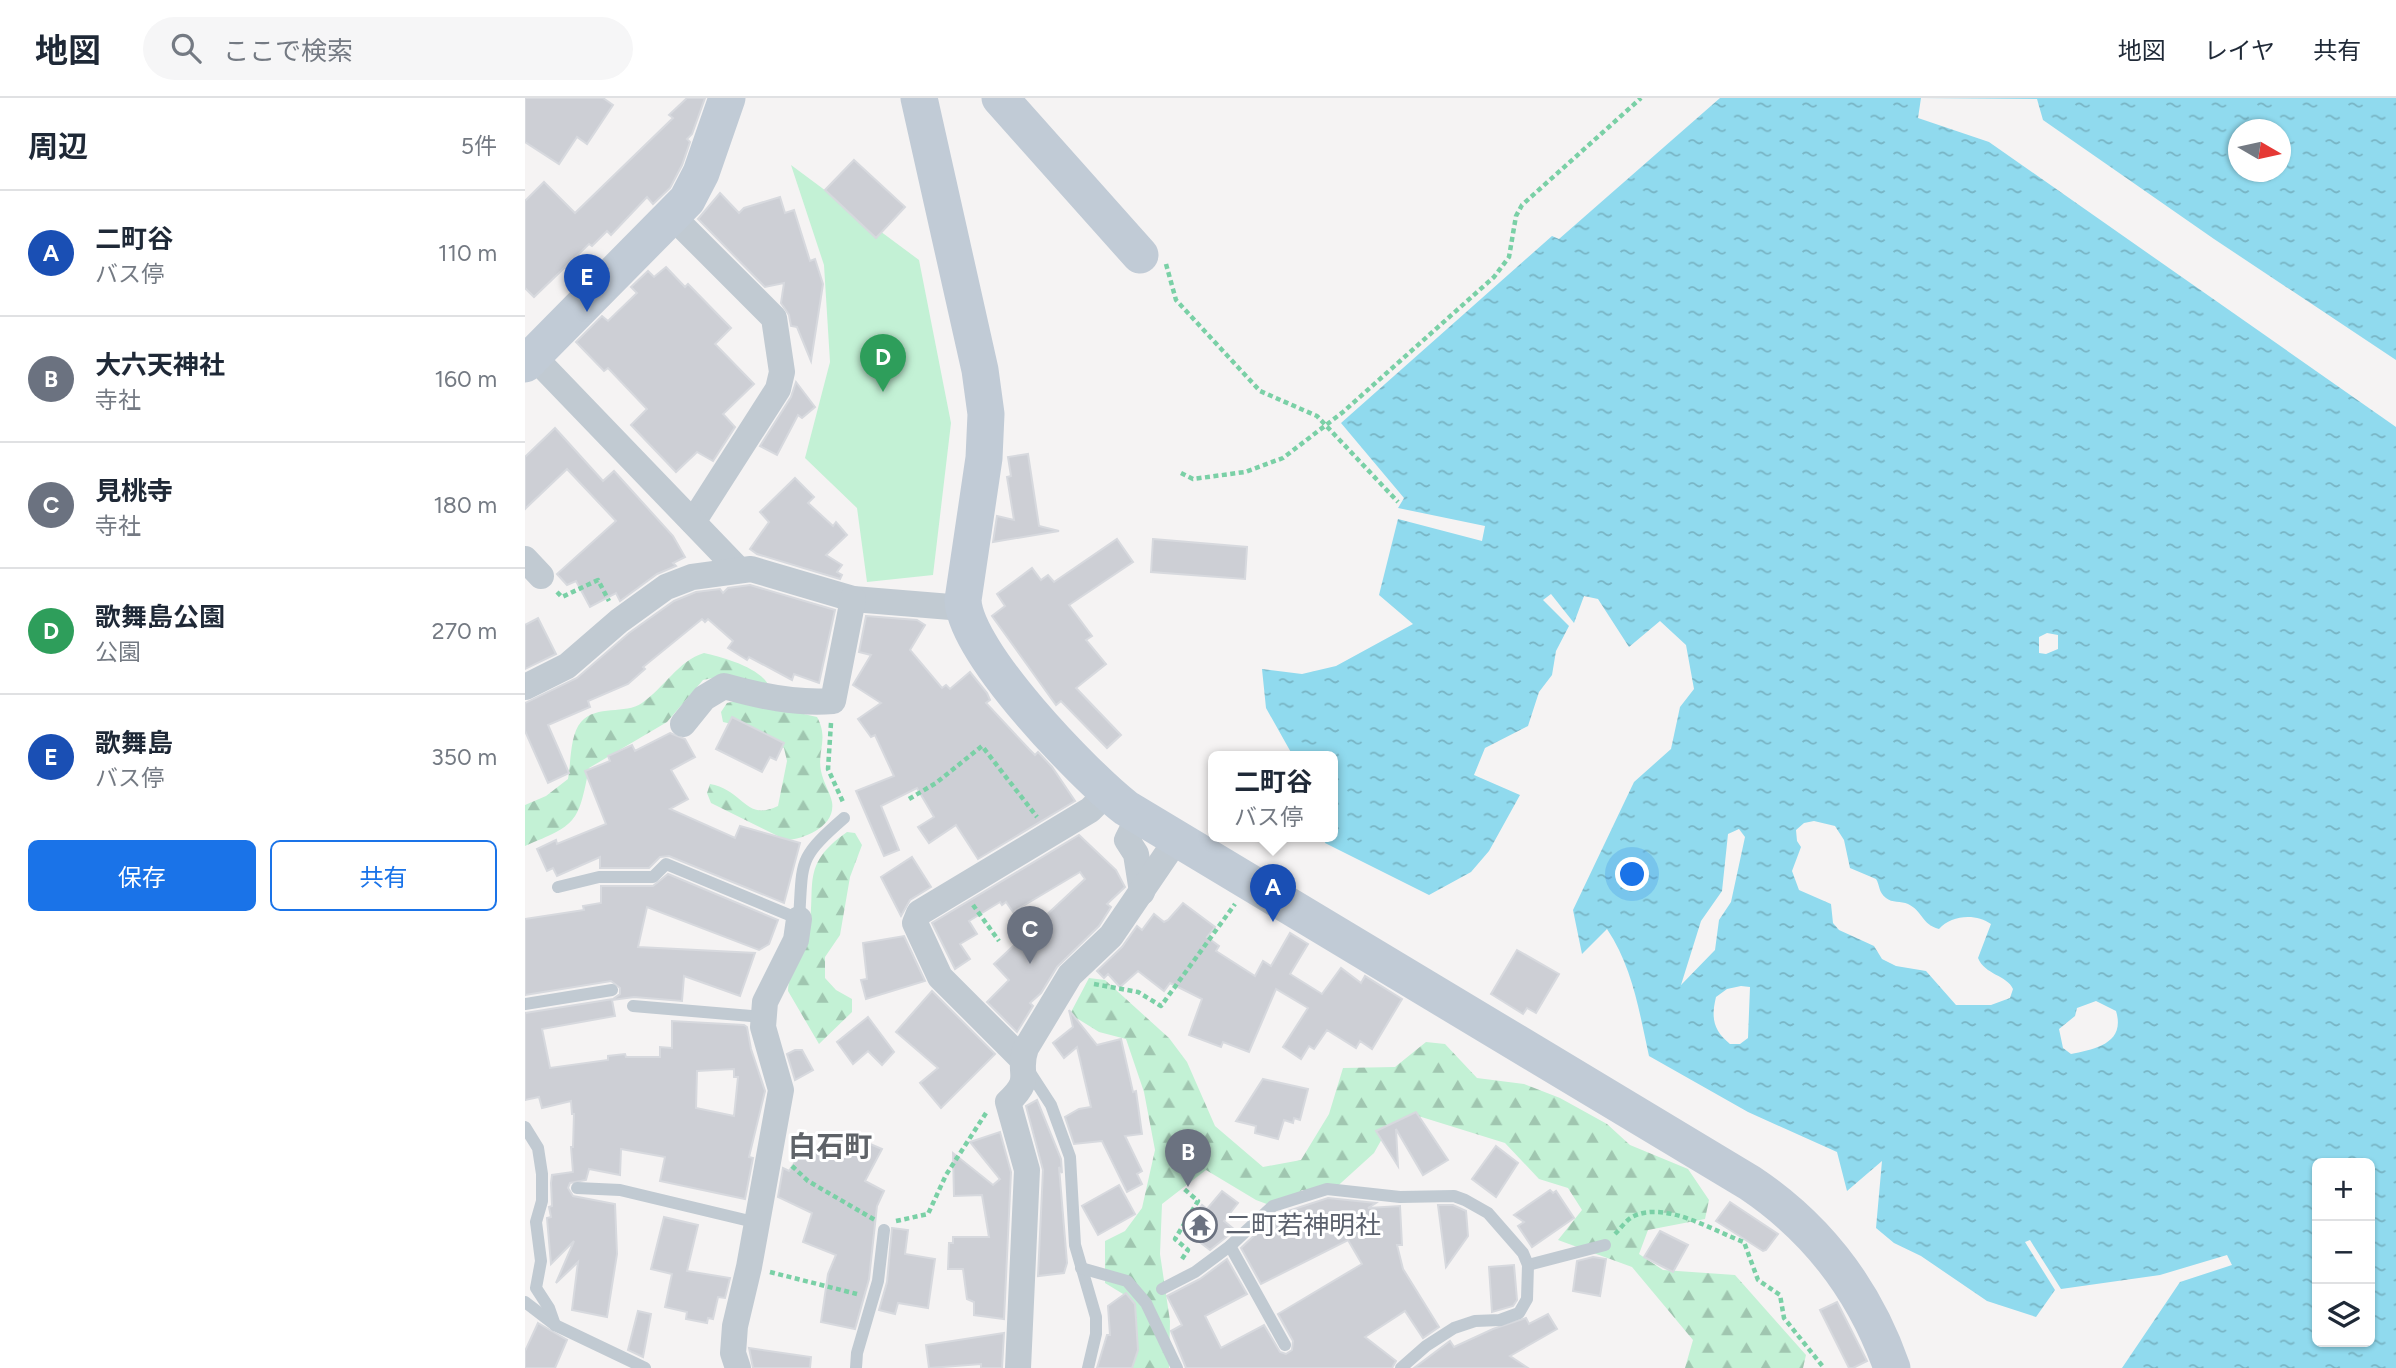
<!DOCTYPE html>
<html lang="ja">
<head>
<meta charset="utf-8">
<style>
	body { margin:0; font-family:Figtree,"Noto Sans JP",sans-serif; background:#f6f6f7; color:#1f2937 }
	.controls { position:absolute; right:21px; bottom:21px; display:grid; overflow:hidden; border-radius:10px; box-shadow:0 2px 5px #0004 }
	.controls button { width:63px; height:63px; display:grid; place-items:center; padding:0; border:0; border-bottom:2px solid #e0e1e3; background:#fff; color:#1f2937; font:35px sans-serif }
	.compass { position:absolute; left:1703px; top:21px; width:63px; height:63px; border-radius:50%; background:#fff; box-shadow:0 2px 5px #0004; rotate:99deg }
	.you { position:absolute; left:1108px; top:777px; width:24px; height:24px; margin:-18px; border:5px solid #fff; border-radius:50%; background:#1a73e8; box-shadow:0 0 0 10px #1a73e833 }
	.badge { display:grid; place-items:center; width:46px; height:46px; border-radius:50%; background:#1a73e8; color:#fff; font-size:23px; font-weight:700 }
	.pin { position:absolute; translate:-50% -58px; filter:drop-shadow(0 2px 4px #0008) }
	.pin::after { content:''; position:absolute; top:37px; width:24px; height:21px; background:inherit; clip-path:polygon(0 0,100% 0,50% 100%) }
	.popup { position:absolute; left:683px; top:653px; width:130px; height:91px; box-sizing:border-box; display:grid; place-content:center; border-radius:10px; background:#fff; filter:drop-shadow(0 2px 5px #0005); font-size:23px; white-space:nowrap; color:#747a83 }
	.popup b { font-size:26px; color:#1f2937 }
	.popup::after { content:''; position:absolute; left:50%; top:100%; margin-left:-14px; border:14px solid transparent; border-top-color:#fff }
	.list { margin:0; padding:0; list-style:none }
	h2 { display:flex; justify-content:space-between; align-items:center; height:91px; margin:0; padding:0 28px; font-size:30px }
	h2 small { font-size:23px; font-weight:400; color:#747a83 }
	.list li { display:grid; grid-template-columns:46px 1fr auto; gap:21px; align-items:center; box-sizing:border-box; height:126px; padding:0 28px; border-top:2px solid #e0e1e3 }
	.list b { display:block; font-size:26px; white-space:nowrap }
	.list p { margin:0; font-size:23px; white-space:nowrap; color:#747a83 }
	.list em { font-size:23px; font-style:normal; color:#747a83 }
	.actions { display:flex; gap:14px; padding:21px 28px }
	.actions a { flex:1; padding:16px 0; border:2px solid #1a73e8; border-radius:10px; text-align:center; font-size:24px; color:#1a73e8 }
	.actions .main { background:#1a73e8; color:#fff }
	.icon { flex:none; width:38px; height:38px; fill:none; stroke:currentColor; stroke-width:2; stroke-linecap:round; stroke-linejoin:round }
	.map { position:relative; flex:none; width:1871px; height:1270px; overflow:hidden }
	header { display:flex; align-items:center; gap:42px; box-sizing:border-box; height:98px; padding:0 35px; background:#fff; border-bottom:2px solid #e0e1e3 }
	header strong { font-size:33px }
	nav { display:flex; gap:38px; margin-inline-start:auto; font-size:24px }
	.search { width:490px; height:63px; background:#f6f6f7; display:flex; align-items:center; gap:18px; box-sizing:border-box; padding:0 24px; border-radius:38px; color:#747a83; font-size:26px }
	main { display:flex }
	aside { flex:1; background:#fff }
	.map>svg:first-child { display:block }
</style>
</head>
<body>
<header>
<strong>地図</strong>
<div class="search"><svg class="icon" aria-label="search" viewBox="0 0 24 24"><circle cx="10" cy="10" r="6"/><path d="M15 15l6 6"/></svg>ここで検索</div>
<nav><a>地図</a><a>レイヤ</a><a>共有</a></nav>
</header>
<main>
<aside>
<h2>周辺<small>5件</small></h2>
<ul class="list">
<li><span class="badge" style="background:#1a4fb4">A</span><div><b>二町谷</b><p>バス停</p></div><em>110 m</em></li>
<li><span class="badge" style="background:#6b7280">B</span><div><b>大六天神社</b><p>寺社</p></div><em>160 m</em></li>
<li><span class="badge" style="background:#6b7280">C</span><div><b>見桃寺</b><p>寺社</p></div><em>180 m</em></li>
<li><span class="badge" style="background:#2e9e5b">D</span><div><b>歌舞島公園</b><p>公園</p></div><em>270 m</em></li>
<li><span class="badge" style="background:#1a4fb4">E</span><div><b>歌舞島</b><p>バス停</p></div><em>350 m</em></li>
</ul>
<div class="actions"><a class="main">保存</a><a>共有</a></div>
</aside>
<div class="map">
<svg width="1871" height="1270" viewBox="0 0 1871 1270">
	<defs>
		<pattern id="forest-firs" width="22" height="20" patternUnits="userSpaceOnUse" patternTransform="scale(1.75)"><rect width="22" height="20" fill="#c3f1d5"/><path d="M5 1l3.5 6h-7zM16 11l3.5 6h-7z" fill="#a0c6b0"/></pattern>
		<pattern id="water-ripples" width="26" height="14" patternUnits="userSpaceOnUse" patternTransform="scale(1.75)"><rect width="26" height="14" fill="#90daee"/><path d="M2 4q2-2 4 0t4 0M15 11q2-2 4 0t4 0" fill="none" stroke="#78b4c4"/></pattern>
	</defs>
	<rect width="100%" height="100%" fill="#f5f3f3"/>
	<g fill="url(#forest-firs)">
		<path d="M179,555C198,559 240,571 245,591L192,579L178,582L142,624L64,670C53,726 52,726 0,748V707L21,698L43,681C46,665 45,636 56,624C72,606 100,617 117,605C139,590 153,563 179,555Z"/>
		<path d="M215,602L292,619C304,641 292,652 296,673C298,684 305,694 307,704C311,728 280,741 261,742L186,705L182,695L185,686C219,692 220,724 253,708L262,663L259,650L211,627L198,624L196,614L202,605Z"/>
		<path d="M322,734L330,735L337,747L325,779L315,837L300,859V880L311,892L327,901V914L294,946L263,893C264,872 278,856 283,836C293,789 273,768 322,734Z"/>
		<path d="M564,880L580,882L644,940L662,964L690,1028L738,1069L776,1062L804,1016L818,970L870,969L901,944L920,946L952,980L999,986L1035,1000L1082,1026L1105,1047L1163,1071L1184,1102L1180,1121L1123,1132L1114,1156L1138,1172L1210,1177L1281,1257L1278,1270H1160L1168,1242L1107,1169L1033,1142L1057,1112L1043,1090L1014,1081L980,1045L890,1017L863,1030L849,1055L806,1094L777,1092L755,1111L731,1102L681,1072L637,1106L635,1156L645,1223L644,1270H602L603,1199L580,1185V1143L600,1133L617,1110L630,1052L619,994L601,941L574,934L545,916Z"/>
	</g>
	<path fill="#c3f1d5" d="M266,67L394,162L426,325L408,477L342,484L332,410L280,360L305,264L299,167Z"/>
	<path fill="url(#water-ripples)" fill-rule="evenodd" d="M1195,0H1871V1270H1597L1655,1184L1707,1167L1702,1157L1635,1177L1536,1191L1505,1142L1500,1144L1530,1192L1511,1219L1462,1203L1396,1158L1369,1145L1351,1130L1357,1063L1322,1093L1312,1054L1223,1014L1124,958C1114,913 1108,870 1082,831L1057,856L1048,812L1109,684L1146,651L1155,609L1169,591L1161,547L1135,523L1104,549L1073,501L1059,498L1049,525L1026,496L1018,502L1044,528L1031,553L1027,577L1014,594L1003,628L960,650L949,677L995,697L964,753L946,774L904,797L800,745L802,738H808V658H768L741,610L737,571L777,576L811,568L888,526L854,497L873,421L957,443L960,428L873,410L879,400L816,325L1027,138L1034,141ZM1714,32H1756V74H1714ZM1522,535L1533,537V551L1521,556L1514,555V539ZM1289,723L1310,728L1319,742L1325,770L1351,781C1355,787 1353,794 1361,800C1367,805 1376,803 1383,806C1398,813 1396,826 1414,831C1426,817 1451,815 1466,826L1453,860C1460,877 1482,877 1488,891L1485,900L1466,907H1431L1401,873L1371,868L1357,861L1349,848L1314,832L1308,825L1306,806L1274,792L1267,773L1276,749L1272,743L1271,732L1279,725ZM1214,731L1220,739L1206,804L1194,822L1190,852L1156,887L1176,823L1197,793L1203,736ZM1216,888L1225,889L1223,940L1215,946H1205C1188,932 1186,920 1191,899L1202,891ZM1571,903L1591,913C1601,946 1569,951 1546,956L1538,950L1534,931L1550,918L1552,910ZM1792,1065H1845V1244H1792Z"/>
	<path fill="#f5f3f3" d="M1396,0L1512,1L1518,22L1689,141L1871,262V329L1464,44L1393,20Z"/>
	<g fill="#cdcfd5" stroke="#d7d9de" stroke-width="2" fill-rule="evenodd">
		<path d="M0,0H78L88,7L62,46L52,39L34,66L0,44Z"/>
		<path d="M162,0H180L167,36L162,41L165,44L157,67L145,90L128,106L122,99L86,137L82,133L67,148L64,146L9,199L0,190V103L19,84L50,115L148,20L144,17Z"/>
		<path d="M329,62L380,109L351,140L300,92Z"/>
		<path d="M195,95L214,115L219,110L255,99L260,115L269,112L285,163L290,161L298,186L286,263L272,229L266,228L264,217L256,205L259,185L240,189L173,121Z"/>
		<path d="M141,169L160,189L163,186L206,230L190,246L229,286L198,316L210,329L188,363L172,354L151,374L106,327L122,311L83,270L79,273L51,244L77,218L83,223L112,195L106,189L123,173L129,179Z"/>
		<path d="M271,284L290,309L277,320L273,317L252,357L235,348L266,299Z"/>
		<path d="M30,330L78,383L89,373L148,438L160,459L148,465L151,468L132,476L95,503L91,495L65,509L51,483L42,487L32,476L91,423L42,371L0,411V359Z"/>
		<path d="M503,356L514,428L534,433L468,444L472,418L489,422L482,379L486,378L483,359Z"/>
		<path d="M270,380L289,399L283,405L308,428L311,424L322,437L301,457L317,467L312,474L317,477L315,481L232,456L225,451L244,424L235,414Z"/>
		<path d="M592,441L608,464L544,507L567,538L561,542L581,566L551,590L596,637L582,650L536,603L531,607L467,518L480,508L472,496L507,470L516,482L523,477L529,484Z"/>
		<path d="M628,441L722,449L720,481L626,474Z"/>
		<path d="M225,487L310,512L294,585L269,576L267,582L224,559L222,562L203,550L208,543L183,521L180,524L177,521L118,569L120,571L103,586L63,603L65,609L23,627L44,675L23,685L0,633V605L52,580L104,535L149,503L171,494L195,491L198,495L203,490Z"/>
		<path d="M341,518L392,522L400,527L385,552L417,590L421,587L425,591L445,574L462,595L465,602L461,605L504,651L510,657L513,654L527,669L550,703L453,761L431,727L404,745L393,729L409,719L392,690L356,708L374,752L359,758L331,693L369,678L350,637L346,639L333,621L356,605L328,587L346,557L334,554Z"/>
		<path d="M13,520L31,556L0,571V527Z"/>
		<path d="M207,619L259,645L251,662L245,659L237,674L191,651Z"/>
		<path d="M145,635L160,641L170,659L146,672L163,701L145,711L210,740L215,728L275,745L259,805L144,758L135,759L124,770H75V759L32,778L28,770L22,773L12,751L31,742L32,746L81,726L60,673L85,663L83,658L107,647L110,653Z"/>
		<path d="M554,737L591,772L600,789L582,806L586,809L574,828L532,869L516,895L505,905L508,908L492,934L462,904L484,882L469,866L560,781L555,774L488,814L481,804L477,807L475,804L444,823L452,836L435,846L445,861L430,871L407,825Z"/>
		<path d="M387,759L406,789L385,802L376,818L356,779Z"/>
		<path d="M143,776L253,822L244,846L234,852L122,809L113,849L230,855L215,898L159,878L157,903L109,899L87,902L90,918L17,931L25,970L83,962V958L100,956L101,959H135V949L147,950V923L219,927L222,929L226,951L240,993L224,1059L228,1060L220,1101L135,1083L140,1059L96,1051L95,1077L64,1071L61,1082L45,1085L43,1090L48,1098L90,1106L92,1156L82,1219L47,1212L53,1164L31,1185L49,1143L26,1166L22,1120L26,1119L24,1109L27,1108L26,1085L27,1077L48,1074L46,1049H48L49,1016H47L46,1003L17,1010L14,999L0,1002V915L88,901L95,896V890L86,883L0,897V821L59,812L58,808L76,805V788H128ZM209,971V979H213L209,1018L171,1010L172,973Z"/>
		<path d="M658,805L690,829L682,839L694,848L691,853L730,878L738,863L746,868L765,835L783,846L765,876L797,896L816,870L836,885L840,878L877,901L847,951L835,943L831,950L802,932L789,951L784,948L776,961L758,949L783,910L751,891L724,954L698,944L696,949L664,937L677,901L645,885L639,893L613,873L595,889L583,876L579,880L572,873L597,849L612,828L617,832L629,816L639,824L643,822Z"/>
		<path d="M379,838L400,883L341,901L336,882L342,881L338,845Z"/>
		<path d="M992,852L1034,876L1011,915L1002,910L998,916L966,896Z"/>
		<path d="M407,893L470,956L416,1010L395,985L413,970L371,934Z"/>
		<path d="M544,912L572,947L596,941L608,994L611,993L617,1036L600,1038L617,1073L612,1076L617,1086L602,1094L577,1043L549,1046L540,1019L554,1011L566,1009L552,949L539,960L528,945L548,929Z"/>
		<path d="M343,919L369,954L357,967L343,953L328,966L312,944Z"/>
		<path d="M270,952H277L288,972L270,982L262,956Z"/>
		<path d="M738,981L783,991L775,1022L769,1020L768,1025L759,1022L753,1041L730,1035L731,1028L711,1023Z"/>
		<path d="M512,1002L536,1061L537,1075L534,1069L542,1165L539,1175L513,1178L518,1072L501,1008Z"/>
		<path d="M891,1014L923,1062L898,1077L871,1031L873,1068L851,1033Z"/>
		<path d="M317,1034L357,1051L340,1083L359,1093L352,1108L344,1181L330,1231L296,1224L303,1176L311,1157L278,1144L287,1115L253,1099L258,1070L264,1073L282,1046L304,1061Z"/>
		<path d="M475,1034L486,1074L479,1221L449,1217V1204L442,1201L438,1171H423L424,1145H428V1139H464L457,1097L429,1098L428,1055L468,1087L475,1081L445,1044Z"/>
		<path d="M971,1048L993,1065L971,1099L947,1081Z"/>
		<path d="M594,1087L610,1116L573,1137L557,1108Z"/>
		<path d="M1025,1092L1028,1095L1031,1093L1049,1120L1007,1149L993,1128L999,1124L989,1117Z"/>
		<path d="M697,1093L713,1105L699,1123L710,1132L685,1152L659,1132L677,1107L682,1111Z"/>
		<path d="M803,1100L851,1105L843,1110L875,1108L877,1147H872L878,1171L914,1229L898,1240L880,1213L840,1239L871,1263L867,1270H661L646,1233L657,1227L642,1198L675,1181L702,1161L722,1196L680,1218L696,1250L739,1227L755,1254L761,1256L767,1252L768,1243L753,1216L837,1166L823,1142L736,1186L716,1150L751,1117Z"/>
		<path d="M1205,1104L1253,1136L1241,1152L1238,1153L1191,1123Z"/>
		<path d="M913,1107H928L941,1113L943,1138L921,1169Z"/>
		<path d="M139,1119L173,1127L162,1173L205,1180L200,1200L193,1199L188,1221L183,1220L182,1225L161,1221L162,1214L140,1209L147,1176L126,1171Z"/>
		<path d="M367,1130L383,1132L380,1156L410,1161L403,1210L373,1205L370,1216L354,1212L362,1184Z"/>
		<path d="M1135,1133L1163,1147L1148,1174L1119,1159Z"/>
		<path d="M1068,1159L1081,1161L1075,1198L1048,1193L1052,1163Z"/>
		<path d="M989,1167L992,1202L988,1208L967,1214L964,1169Z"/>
		<path d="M601,1195L610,1206L613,1252L607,1270H572L582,1237H585L583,1208Z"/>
		<path d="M1312,1204L1342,1263L1328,1270H1324L1295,1212Z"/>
		<path d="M113,1213L126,1216L118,1259L103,1252Z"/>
		<path d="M1023,1216L1032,1231L985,1258L1003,1270H889L925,1243L929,1249L968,1231L1001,1220L1004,1226Z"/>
		<path d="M13,1225L42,1242L30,1270H0V1253Z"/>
		<path d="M479,1235L477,1270H456V1266L404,1270L401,1247Z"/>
		<path d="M224,1250L286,1259L285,1270H228Z"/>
	</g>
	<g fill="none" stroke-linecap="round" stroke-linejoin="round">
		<g stroke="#7ad0a6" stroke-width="4.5" stroke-dasharray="5 3.5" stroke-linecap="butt">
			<path d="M641,166L651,202L735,293L792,318L873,404"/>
			<path d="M656,375L668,381L720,374L758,360L818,314L969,179L984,159L991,118L997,107L1116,0"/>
			<path d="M32,494L37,499L73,482L84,503"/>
			<path d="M306,625L303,671L318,704"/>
			<path d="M384,701L411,685L457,648L512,719"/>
			<path d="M448,807L474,843"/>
			<path d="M569,886L613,894L636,908L710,806"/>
			<path d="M267,1068L283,1083L350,1122"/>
			<path d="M371,1123L403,1116L421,1077L461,1015"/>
			<path d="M1090,1136C1096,1130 1102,1121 1109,1118C1142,1103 1188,1133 1219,1144L1233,1182L1255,1197L1259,1220L1299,1270"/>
			<path d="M657,1161L663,1152L650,1141L673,1103L658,1090"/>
			<path d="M245,1174L332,1196"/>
		</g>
		<g stroke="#c1cad2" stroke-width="12">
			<path d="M33,789L74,779H128L141,766L274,821C278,762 272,761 319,720"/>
			<path d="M0,906L87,892"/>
			<path d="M108,908L238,919"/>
			<path d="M502,970L526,1007L545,1059L550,1147L571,1219V1236L563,1270"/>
			<path d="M0,1029L13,1050L17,1076V1103L11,1124L16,1163L11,1190L24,1210L30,1227"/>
			<path d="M52,1090L95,1092L233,1125"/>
			<path d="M705,1148L760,1247"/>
			<path d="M1003,1167L1080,1147"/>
			<path d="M556,1170L602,1183L621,1205L652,1270"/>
			<path d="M637,1191L670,1174L705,1148L748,1108L802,1091L875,1099L929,1098L940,1102L963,1115L998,1155L1003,1167L1002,1201L994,1215L975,1222L950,1223L929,1230L901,1248L876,1270"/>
			<path d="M0,1204L30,1227L120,1270"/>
			<path d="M331,1270L332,1255L353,1183L359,1132"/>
		</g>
		<g stroke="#c1cad2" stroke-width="26">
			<path d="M147,118L249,220L257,274L253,291L168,424"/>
			<path d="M8,258L213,471"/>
			<path d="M0,461L16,478"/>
			<path d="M0,589L42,568L94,523L141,489L167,479L226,471L328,501L438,510"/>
			<path d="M158,626L179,600L199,588C234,598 271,606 308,603L328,501"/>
			<path d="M614,718L602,742L611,756L617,794"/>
			<path d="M497,961L415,879L390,825L394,815L565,712L582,695"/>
			<path d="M213,1270L208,1255L210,1228L224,1169L256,992L238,929L240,904L271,842L274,821"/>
			<path d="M493,1270L502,1072L483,1004C510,979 491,977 501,950L545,877L586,838L652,741"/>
		</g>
		<g stroke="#c1cbd6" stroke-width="37">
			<path d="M394,0L455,272L461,316L459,360L438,502C440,555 559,677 601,710L1225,1085C1292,1130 1340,1193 1367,1270"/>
			<path d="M475,0L615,157"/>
			<path d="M0,266L162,102L176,75L202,0"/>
		</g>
	</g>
	<defs>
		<g id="temple-ring" transform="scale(1.75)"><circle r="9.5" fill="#fff" stroke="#6b7280" stroke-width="1.5"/><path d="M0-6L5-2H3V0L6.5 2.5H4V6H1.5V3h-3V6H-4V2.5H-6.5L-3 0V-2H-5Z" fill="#6b7280"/></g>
	</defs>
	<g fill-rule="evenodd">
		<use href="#temple-ring" x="675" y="1127"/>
	</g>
	<g text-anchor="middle" stroke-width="6" stroke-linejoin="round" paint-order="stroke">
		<g font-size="26" fill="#5b616d" stroke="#fff" text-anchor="start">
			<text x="700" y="1136">二町若神明社</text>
		</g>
		<g font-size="28" font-weight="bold" fill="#5f6368" stroke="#fff">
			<text x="305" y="1058">白石町</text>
		</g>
	</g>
</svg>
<div class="controls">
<button>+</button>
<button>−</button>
<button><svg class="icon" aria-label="layers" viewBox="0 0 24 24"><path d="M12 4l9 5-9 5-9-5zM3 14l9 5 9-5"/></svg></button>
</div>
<svg class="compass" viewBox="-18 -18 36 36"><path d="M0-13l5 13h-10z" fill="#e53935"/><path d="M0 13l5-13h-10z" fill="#747a83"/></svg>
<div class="you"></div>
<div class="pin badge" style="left:748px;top:824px;background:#1a4fb4">A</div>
<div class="popup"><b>二町谷</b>バス停</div>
<div class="pin badge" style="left:663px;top:1089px;background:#6b7280">B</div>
<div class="pin badge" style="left:505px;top:866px;background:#6b7280">C</div>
<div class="pin badge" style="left:358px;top:294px;background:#2e9e5b">D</div>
<div class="pin badge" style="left:62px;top:214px;background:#1a4fb4">E</div>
</div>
</main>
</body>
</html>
